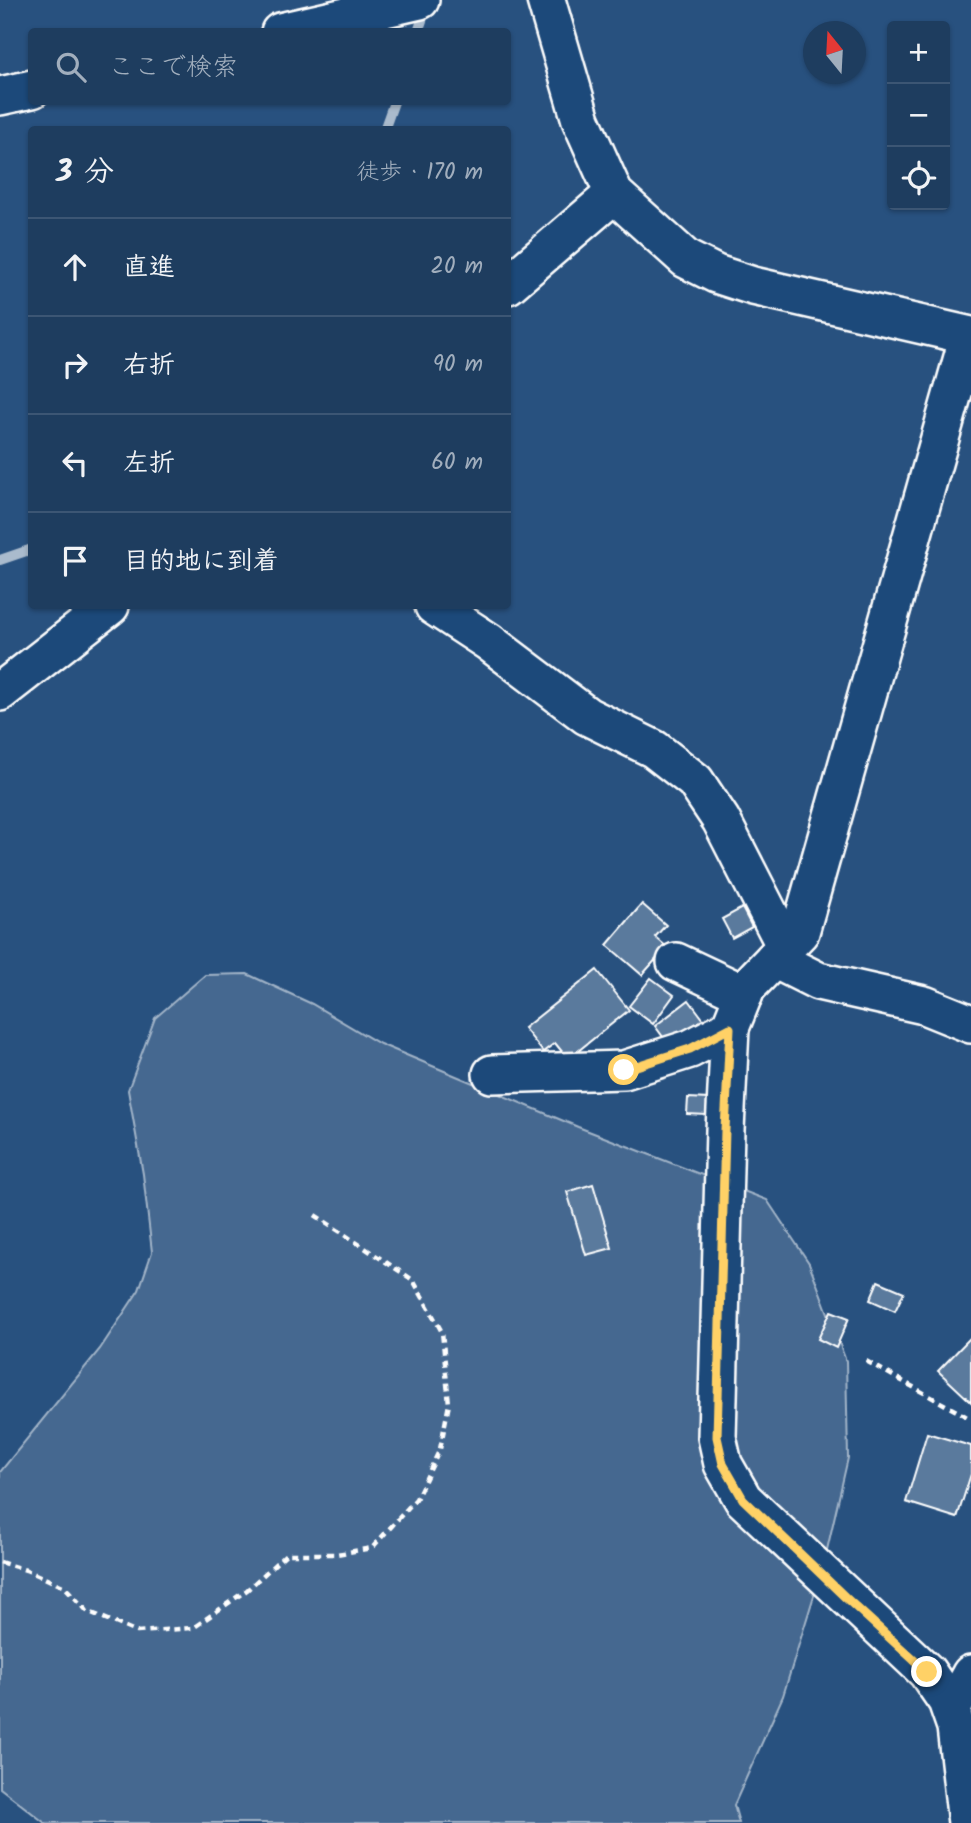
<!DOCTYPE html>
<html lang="ja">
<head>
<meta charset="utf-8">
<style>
	body { margin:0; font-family:Kalam,"Klee One",sans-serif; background:#2b4868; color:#f1f3f6 }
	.controls { position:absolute; right:21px; top:21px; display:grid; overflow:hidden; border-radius:7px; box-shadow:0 2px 5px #0004 }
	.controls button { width:63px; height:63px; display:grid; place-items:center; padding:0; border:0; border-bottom:2px solid #3c5674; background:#1e3d5f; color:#f1f3f6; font:35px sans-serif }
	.compass { position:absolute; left:803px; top:21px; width:63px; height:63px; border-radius:50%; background:#1e3d5f; box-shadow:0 2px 5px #0004; rotate:342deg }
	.stop { position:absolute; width:21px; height:21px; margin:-16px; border:5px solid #ffd166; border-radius:50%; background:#fff }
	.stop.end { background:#ffd166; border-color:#fff; box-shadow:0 2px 7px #0008 }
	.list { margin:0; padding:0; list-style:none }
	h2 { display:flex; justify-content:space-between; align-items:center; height:91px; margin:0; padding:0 28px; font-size:30px }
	h2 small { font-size:23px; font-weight:400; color:#a1aebd }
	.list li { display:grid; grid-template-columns:46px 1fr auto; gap:21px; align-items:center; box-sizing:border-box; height:98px; padding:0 28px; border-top:2px solid #3c5674 }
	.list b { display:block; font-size:26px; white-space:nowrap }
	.list em { font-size:23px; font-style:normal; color:#a1aebd }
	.icon { flex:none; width:38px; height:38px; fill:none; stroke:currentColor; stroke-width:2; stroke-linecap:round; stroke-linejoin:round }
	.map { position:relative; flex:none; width:971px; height:1823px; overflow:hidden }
	.search { position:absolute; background:#1e3d5f; box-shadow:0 2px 5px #0004; left:28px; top:28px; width:483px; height:77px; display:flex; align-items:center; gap:18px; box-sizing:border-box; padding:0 24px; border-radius:7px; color:#a1aebd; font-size:26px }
	.panel { position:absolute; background:#1e3d5f; box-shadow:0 2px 5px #0004; left:28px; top:126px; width:483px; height:483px; border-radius:7px }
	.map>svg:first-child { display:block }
</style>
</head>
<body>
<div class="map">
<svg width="971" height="1823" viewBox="0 0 971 1823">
	<rect width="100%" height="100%" fill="#28517f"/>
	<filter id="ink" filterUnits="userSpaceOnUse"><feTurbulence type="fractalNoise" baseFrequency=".0143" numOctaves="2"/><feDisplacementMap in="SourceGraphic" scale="14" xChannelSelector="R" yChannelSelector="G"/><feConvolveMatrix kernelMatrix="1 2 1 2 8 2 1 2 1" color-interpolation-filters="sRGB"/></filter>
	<g filter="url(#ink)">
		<path fill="#446890" stroke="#a2b4c8" stroke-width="2" d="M247,974L312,1004L380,1044L578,1127L767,1200L809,1263L846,1361L848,1458L824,1563L783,1696L734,1805L739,1823H45L0,1788V1472L100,1349L139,1290L152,1252L143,1174L128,1090L155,1018L205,975Z"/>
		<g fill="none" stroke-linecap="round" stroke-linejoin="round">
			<g stroke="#aabbcd" stroke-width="10">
				<path d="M418,32L427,6"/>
				<path d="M384,130L394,102"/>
				<path d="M0,560L32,549"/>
			</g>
		</g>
		<g fill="#5a7a9d" stroke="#fff" stroke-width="2">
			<path d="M642,904L666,925L655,937L667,947L642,975L607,945Z"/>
			<path d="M742,908L752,927L732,938L722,919Z"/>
			<path d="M597,970L629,1010L568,1059L555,1043L543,1052L524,1028Z"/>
			<path d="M651,978L674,995L653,1024L629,1006Z"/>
			<path d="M689,1000L704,1020L669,1045L655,1026Z"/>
			<path d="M688,1098L709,1099L707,1115L687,1114Z"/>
			<path d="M593,1184L612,1248L586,1255L567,1192Z"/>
			<path d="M878,1281L904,1292L895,1311L870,1300Z"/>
			<path d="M831,1311L849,1318L836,1348L818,1339Z"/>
			<path d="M971,1337V1402L938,1371Z"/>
			<path d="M927,1433L971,1446V1474L957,1518L906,1502Z"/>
		</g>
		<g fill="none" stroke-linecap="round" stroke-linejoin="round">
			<g stroke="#fff" stroke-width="42">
				<g id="minor">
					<path d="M546,0L581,120L614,194L686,259L716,274L753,286L971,336"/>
					<path d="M280,32L420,0"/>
					<path d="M0,96L32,89"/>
					<path d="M508,285L614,194"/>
					<path d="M434,606L489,642L587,716L654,749L695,781L721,820L786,947"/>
					<path d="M0,692L110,606"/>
					<path d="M774,959L818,981L924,1005L971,1024"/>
					<path d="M676,962L744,994"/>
					<path d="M492,1074L624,1070L690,1049L730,1028"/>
					<path d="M951,1710L971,1674"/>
					<path d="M967,1823L956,1727L947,1701L927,1672L743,1499L723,1464L717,1437L725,1130L730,1028L746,988L800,932L969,336"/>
				</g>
			</g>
			<g stroke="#fff" stroke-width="4.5" stroke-dasharray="7 5" stroke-linecap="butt">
				<path d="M866,1361L971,1419"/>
				<path d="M0,1562L26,1570L65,1587L87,1611L137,1632L193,1628L247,1590L286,1554H337L372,1548L416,1499L440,1449L449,1404L442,1332L413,1280L315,1215"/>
			</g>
			<use href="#minor" stroke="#1f4a7a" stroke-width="37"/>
		</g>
	</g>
	<g fill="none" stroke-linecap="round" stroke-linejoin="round" filter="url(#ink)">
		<path stroke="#ffd166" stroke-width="9" d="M624,1070L690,1049L730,1028L725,1130L717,1437L723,1464L743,1499L846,1598L927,1672"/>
	</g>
</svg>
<div class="controls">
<button>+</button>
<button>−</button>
<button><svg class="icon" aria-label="locate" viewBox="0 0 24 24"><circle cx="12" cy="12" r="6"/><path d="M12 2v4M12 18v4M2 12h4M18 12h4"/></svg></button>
</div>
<svg class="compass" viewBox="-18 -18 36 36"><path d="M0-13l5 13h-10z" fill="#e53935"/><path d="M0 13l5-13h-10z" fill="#a1aebd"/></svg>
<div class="stop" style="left:624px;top:1070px"></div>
<div class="stop end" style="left:927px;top:1672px"></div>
<div class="search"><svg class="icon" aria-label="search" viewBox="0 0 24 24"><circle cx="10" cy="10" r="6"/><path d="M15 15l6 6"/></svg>ここで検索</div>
<section class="panel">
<h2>3 分<small>徒歩 · 170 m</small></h2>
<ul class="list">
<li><svg class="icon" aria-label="ahead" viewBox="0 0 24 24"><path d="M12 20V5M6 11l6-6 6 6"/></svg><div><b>直進</b></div><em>20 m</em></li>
<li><svg class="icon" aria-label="right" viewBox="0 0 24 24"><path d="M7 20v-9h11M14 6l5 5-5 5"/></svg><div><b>右折</b></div><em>90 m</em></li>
<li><svg class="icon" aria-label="left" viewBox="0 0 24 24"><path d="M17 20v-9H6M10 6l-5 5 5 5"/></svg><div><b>左折</b></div><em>60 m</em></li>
<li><svg class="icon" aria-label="arrive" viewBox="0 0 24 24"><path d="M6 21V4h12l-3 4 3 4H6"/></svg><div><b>目的地に到着</b></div></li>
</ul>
</section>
</div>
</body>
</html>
